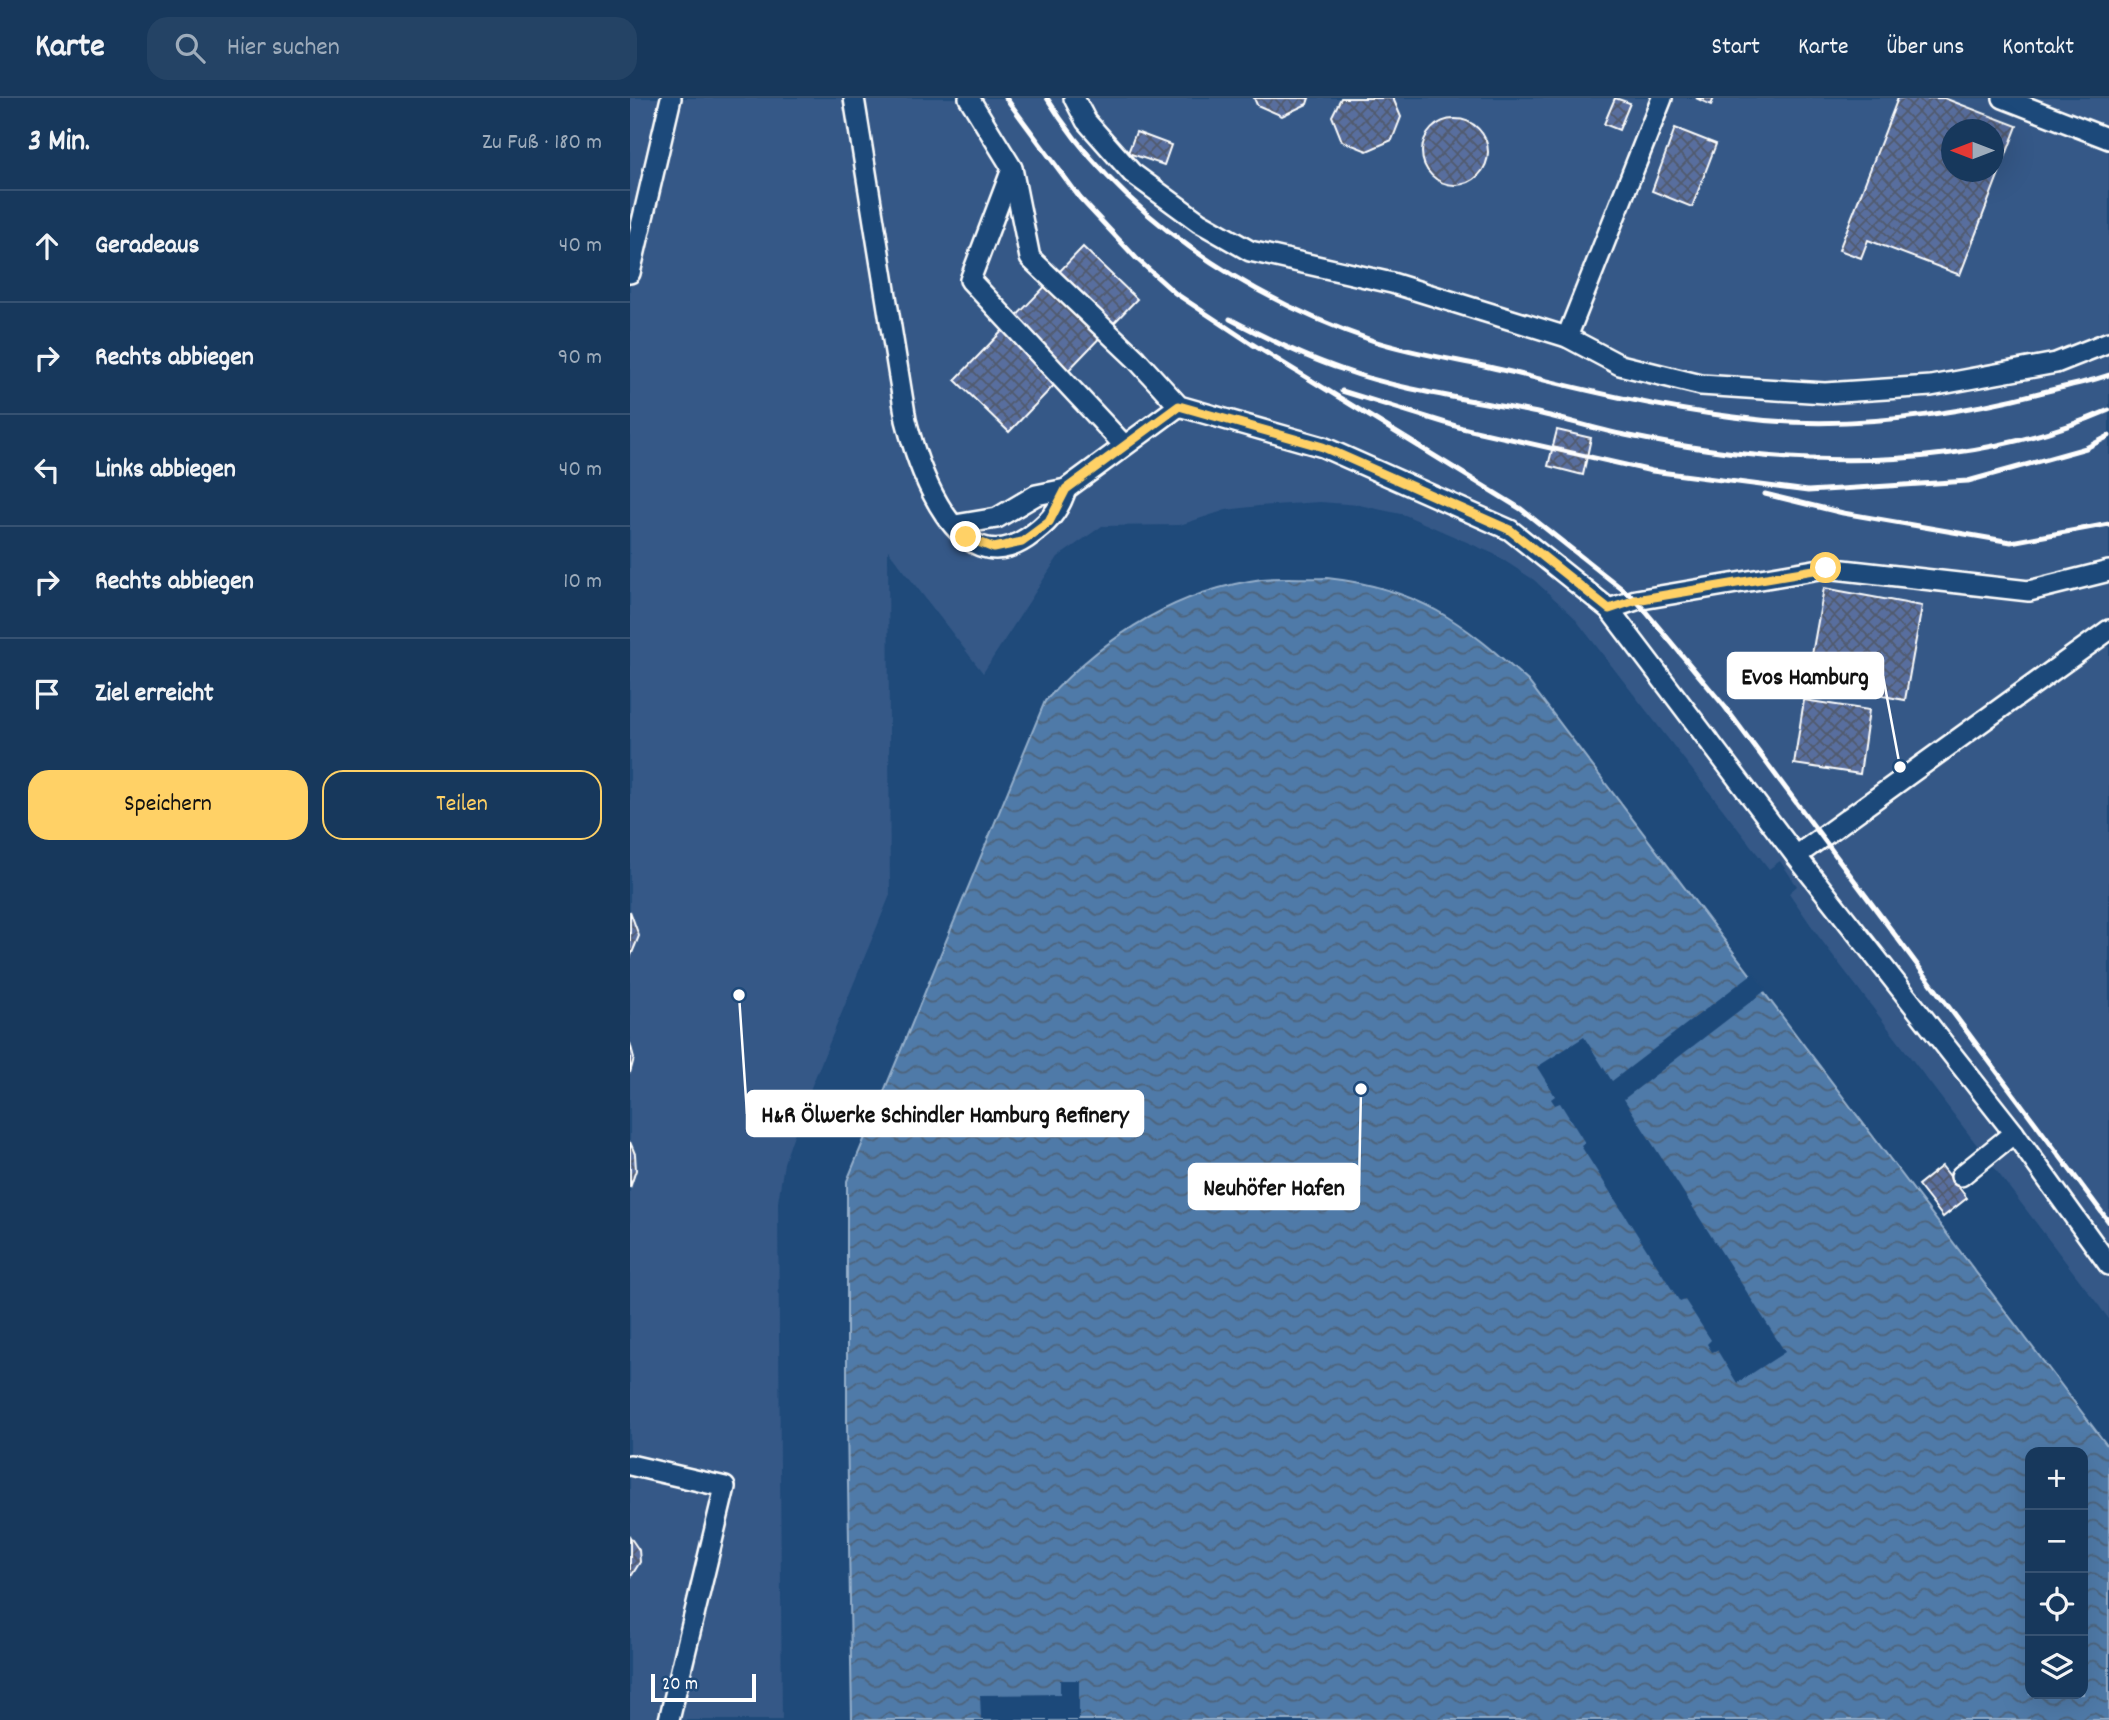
<!DOCTYPE html>
<html lang="de">
<head>
<meta charset="utf-8">
<style>
	body { margin:0; font-family:Dekko,sans-serif; background:#244365; color:#f1f3f6 }
	.controls { position:absolute; right:21px; bottom:21px; display:grid; overflow:hidden; border-radius:14px; box-shadow:0 7px 28px #0002 }
	.controls button { width:63px; height:63px; display:grid; place-items:center; padding:0; border:0; border-bottom:2px solid #365272; background:#17385c; color:#f1f3f6; font:35px sans-serif }
	.compass { position:absolute; left:1311px; top:21px; width:63px; height:63px; border-radius:50%; background:#17385c; box-shadow:0 7px 28px #0002; rotate:270deg }
	.scale { position:absolute; left:21px; bottom:18px; width:105px; box-sizing:border-box; padding-left:7px; border:4px solid #fff; border-top:0; font-size:19px; line-height:24px; white-space:nowrap; color:#fff; -webkit-text-stroke:5px #1f4a7a; paint-order:stroke }
	.stop { position:absolute; width:21px; height:21px; margin:-16px; border:5px solid #ffd166; border-radius:50%; background:#fff }
	.stop.end { background:#ffd166; border-color:#fff; box-shadow:0 2px 7px #0008 }
	.list { margin:0; padding:0; list-style:none }
	h2 { display:flex; justify-content:space-between; align-items:center; height:91px; margin:0; padding:0 28px; font-size:30px }
	h2 small { font-size:23px; font-weight:400; color:#9eacbb }
	.list li { display:grid; grid-template-columns:46px 1fr auto; gap:21px; align-items:center; box-sizing:border-box; height:112px; padding:0 28px; border-top:2px solid #365272 }
	.list b { display:block; font-size:26px; white-space:nowrap }
	.list em { font-size:23px; font-style:normal; color:#9eacbb }
	.actions { display:flex; gap:14px; padding:21px 28px }
	.actions a { flex:1; padding:16px 0; border:2px solid #ffd166; border-radius:21px; text-align:center; font-size:24px; color:#ffd166 }
	.actions .main { background:#ffd166; color:#111 }
	.icon { flex:none; width:38px; height:38px; fill:none; stroke:currentColor; stroke-width:2; stroke-linecap:round; stroke-linejoin:round }
	.map { position:relative; flex:none; width:1479px; height:1622px; overflow:hidden }
	header { display:flex; align-items:center; gap:42px; box-sizing:border-box; height:98px; padding:0 35px; background:#17385c; border-bottom:2px solid #365272 }
	header strong { font-size:33px }
	nav { display:flex; gap:38px; margin-inline-start:auto; font-size:24px }
	.search { width:490px; height:63px; background:#244365; display:flex; align-items:center; gap:18px; box-sizing:border-box; padding:0 24px; border-radius:21px; color:#9eacbb; font-size:26px }
	main { display:flex }
	aside { flex:1; background:#17385c }
	.map>svg:first-child { display:block }
</style>
</head>
<body>
<header>
<strong>Karte</strong>
<div class="search"><svg class="icon" aria-label="search" viewBox="0 0 24 24"><circle cx="10" cy="10" r="6"/><path d="M15 15l6 6"/></svg>Hier suchen</div>
<nav><a>Start</a><a>Karte</a><a>Über uns</a><a>Kontakt</a></nav>
</header>
<main>
<aside>
<h2>3 Min.<small>Zu Fuß · 180 m</small></h2>
<ul class="list">
<li><svg class="icon" aria-label="ahead" viewBox="0 0 24 24"><path d="M12 20V5M6 11l6-6 6 6"/></svg><div><b>Geradeaus</b></div><em>40 m</em></li>
<li><svg class="icon" aria-label="right" viewBox="0 0 24 24"><path d="M7 20v-9h11M14 6l5 5-5 5"/></svg><div><b>Rechts abbiegen</b></div><em>90 m</em></li>
<li><svg class="icon" aria-label="left" viewBox="0 0 24 24"><path d="M17 20v-9H6M10 6l-5 5 5 5"/></svg><div><b>Links abbiegen</b></div><em>40 m</em></li>
<li><svg class="icon" aria-label="right" viewBox="0 0 24 24"><path d="M7 20v-9h11M14 6l5 5-5 5"/></svg><div><b>Rechts abbiegen</b></div><em>10 m</em></li>
<li><svg class="icon" aria-label="arrive" viewBox="0 0 24 24"><path d="M6 21V4h12l-3 4 3 4H6"/></svg><div><b>Ziel erreicht</b></div></li>
</ul>
<div class="actions"><a class="main">Speichern</a><a>Teilen</a></div>
</aside>
<div class="map">
<svg width="1479" height="1622" viewBox="0 0 1479 1622">
	<defs>
		<pattern id="water-waves" width="16" height="10" patternUnits="userSpaceOnUse" patternTransform="scale(1.75)"><rect width="16" height="10" fill="#4f7aa8"/><path d="M0 5q4-4 8 0t8 0" fill="none" stroke="#4e637a"/></pattern>
		<pattern id="building-cross-hatch" width="8" height="8" patternUnits="userSpaceOnUse" patternTransform="scale(1.75)"><rect width="8" height="8" fill="#596e9e"/><path d="M0 0l8 8M0 8l8-8" fill="none" stroke="#515a6d"/></pattern>
	</defs>
	<rect width="100%" height="100%" fill="#1f4a7a"/>
	<filter id="ink" filterUnits="userSpaceOnUse"><feTurbulence type="fractalNoise" baseFrequency=".0143" numOctaves="2"/><feDisplacementMap in="SourceGraphic" scale="14" xChannelSelector="R" yChannelSelector="G"/><feConvolveMatrix kernelMatrix="1 2 1 2 8 2 1 2 1" color-interpolation-filters="sRGB"/></filter>
	<g filter="url(#ink)">
		<path fill="#345887" fill-rule="evenodd" d="M0,0H1479V1221L1189,839L1159,795L1167,788L1150,763L1139,771L943,518L904,482L864,456L775,417L729,407L690,404L629,408L596,412L550,427L472,428L428,459L353,575L258,452L260,797L178,997L154,1065L148,1104L152,1622H0ZM1322,32H1364V74H1322Z"/>
		<path fill="url(#water-waves)" stroke="#95afcb" stroke-width="2" fill-rule="evenodd" d="M697,480C789,490 831,523 898,583L1479,1350V1622H222L217,1326V1083L415,603C474,539 544,493 632,481C653,479 676,481 697,480ZM1400,1354H1453V1596H1400Z"/>
		<g fill="#1f4a7a">
			<path d="M1123,875L1136,892L994,1001L1155,1254L1107,1285L1087,1252L1082,1254L1077,1246L1081,1242L1055,1202L1050,1204L951,1048L955,1045L930,1005L925,1007L921,1001L925,998L907,969L954,939L982,983Z"/>
			<path d="M430,1582H449V1622H351L350,1597L430,1596Z"/>
		</g>
		<g fill="url(#building-cross-hatch)" stroke="#fff" stroke-width="2" fill-rule="evenodd">
			<path d="M624,0H679L677,6L652,18L627,7Z"/>
			<path d="M711,0H763L771,19L762,42L737,53L712,43L702,18Z"/>
			<path d="M985,0L1000,5L989,32L974,26Z"/>
			<path d="M1066,0H1084L1081,7Z"/>
			<path d="M1268,0H1314L1387,28L1330,177L1238,142L1231,160L1209,152ZM1322,32H1364V74H1322Z"/>
			<circle cx="825" cy="54" r="33"/>
			<path d="M1045,30L1086,46L1062,109L1022,93Z"/>
			<path d="M506,34L541,47L534,67L498,55Z"/>
			<path d="M453,149L507,201L379,334L325,282Z"/>
			<path d="M927,332L961,340L953,377L918,368Z"/>
			<path d="M1194,490L1292,508L1275,602L1177,584Z"/>
			<path d="M1174,602L1239,612L1230,676L1164,666Z"/>
			<path d="M0,813L9,838L0,860Z"/>
			<path d="M0,945L4,960L0,975Z"/>
			<path d="M0,1044L5,1056L6,1072L0,1090Z"/>
			<path d="M1312,1068L1337,1100L1313,1119L1288,1087Z"/>
			<path d="M0,1439L9,1452L10,1464L0,1480Z"/>
		</g>
		<g fill="none" stroke-linecap="round" stroke-linejoin="round">
			<g stroke="#fff" stroke-width="24">
				<g id="lane">
					<path d="M224,0L276,322C288,369 327,487 397,440C416,427 429,414 436,391"/>
					<path d="M339,0L382,70L400,160L506,261L549,308L693,349L880,432L979,511L1166,758L1384,1035L1479,1167"/>
					<path d="M444,0L456,23L502,75L569,124L620,153L762,185L937,239L990,267L1071,287L1195,295L1301,288L1426,265L1479,244"/>
					<path d="M1373,0L1479,41"/>
					<path d="M382,71L340,182L493,346"/>
					<path d="M0,175L41,0"/>
					<path d="M937,239L1032,0"/>
					<path d="M325,427L367,420L406,397L436,391L549,308"/>
					<path d="M979,511L1006,502L1196,470L1399,493L1479,473"/>
					<path d="M1166,758L1479,532"/>
					<path d="M1331,1078L1384,1035"/>
					<path d="M0,1367L95,1389L39,1622"/>
				</g>
			</g>
			<use href="#lane" stroke="#1f4a7a" stroke-width="19"/>
			<g stroke="#fff" stroke-width="5">
				<path d="M376,0L450,100L506,160L545,195L622,246L891,411L1006,502L1095,609L1479,1124"/>
				<path d="M417,0C488,116 617,200 744,243C787,257 836,263 881,274C954,292 1029,310 1104,319C1207,333 1317,319 1417,293C1437,288 1459,284 1479,277"/>
				<path d="M600,221C636,240 672,258 711,271C772,293 838,301 902,314C933,320 963,331 995,337C1154,370 1327,378 1479,312"/>
				<path d="M712,293L832,330L1022,373L1178,393L1338,383L1456,350L1479,338"/>
				<path d="M1135,396L1213,415L1381,444L1479,426"/>
			</g>
		</g>
	</g>
	<g fill="none" stroke-linecap="round" stroke-linejoin="round" filter="url(#ink)">
		<path stroke="#ffd166" stroke-width="9" d="M336,439L364,450L392,444L419,424L436,391L549,308L693,349L880,432L979,511L1006,502L1196,470"/>
	</g>
	<path fill="none" stroke="#fff" stroke-width="2.5" d="M1270 669L1253 578M109 897L117 1016M731 991L729 1088"/>
	<g fill="#fff" stroke="#1f4a7a" stroke-width="2.5">
		<circle cx="1270" cy="669" r="7"/>
		<circle cx="109" cy="897" r="7"/>
		<circle cx="731" cy="991" r="7"/>
	</g>
	<g fill="#fff" stroke="#fff" stroke-width="2.5">
		<rect x="1098" y="555" width="155" height="45" rx="7"/>
		<rect x="117" y="993" width="396" height="45" rx="7"/>
		<rect x="559" y="1066" width="170" height="45" rx="7"/>
	</g>
	<g font-size="24" text-anchor="middle" font-weight="bold" fill="#111">
		<text x="1175" y="586">Evos Hamburg</text>
		<text x="315" y="1024">H&amp;R Ölwerke Schindler Hamburg Refinery</text>
		<text x="644" y="1097">Neuhöfer Hafen</text>
	</g>
</svg>
<div class="controls">
<button>+</button>
<button>−</button>
<button><svg class="icon" aria-label="locate" viewBox="0 0 24 24"><circle cx="12" cy="12" r="6"/><path d="M12 2v4M12 18v4M2 12h4M18 12h4"/></svg></button>
<button><svg class="icon" aria-label="layers" viewBox="0 0 24 24"><path d="M12 4l9 5-9 5-9-5zM3 14l9 5 9-5"/></svg></button>
</div>
<svg class="compass" viewBox="-18 -18 36 36"><path d="M0-13l5 13h-10z" fill="#e53935"/><path d="M0 13l5-13h-10z" fill="#9eacbb"/></svg>
<div class="scale">20 m</div>
<div class="stop" style="left:1196px;top:470px"></div>
<div class="stop end" style="left:336px;top:439px"></div>
</div>
</main>
</body>
</html>
